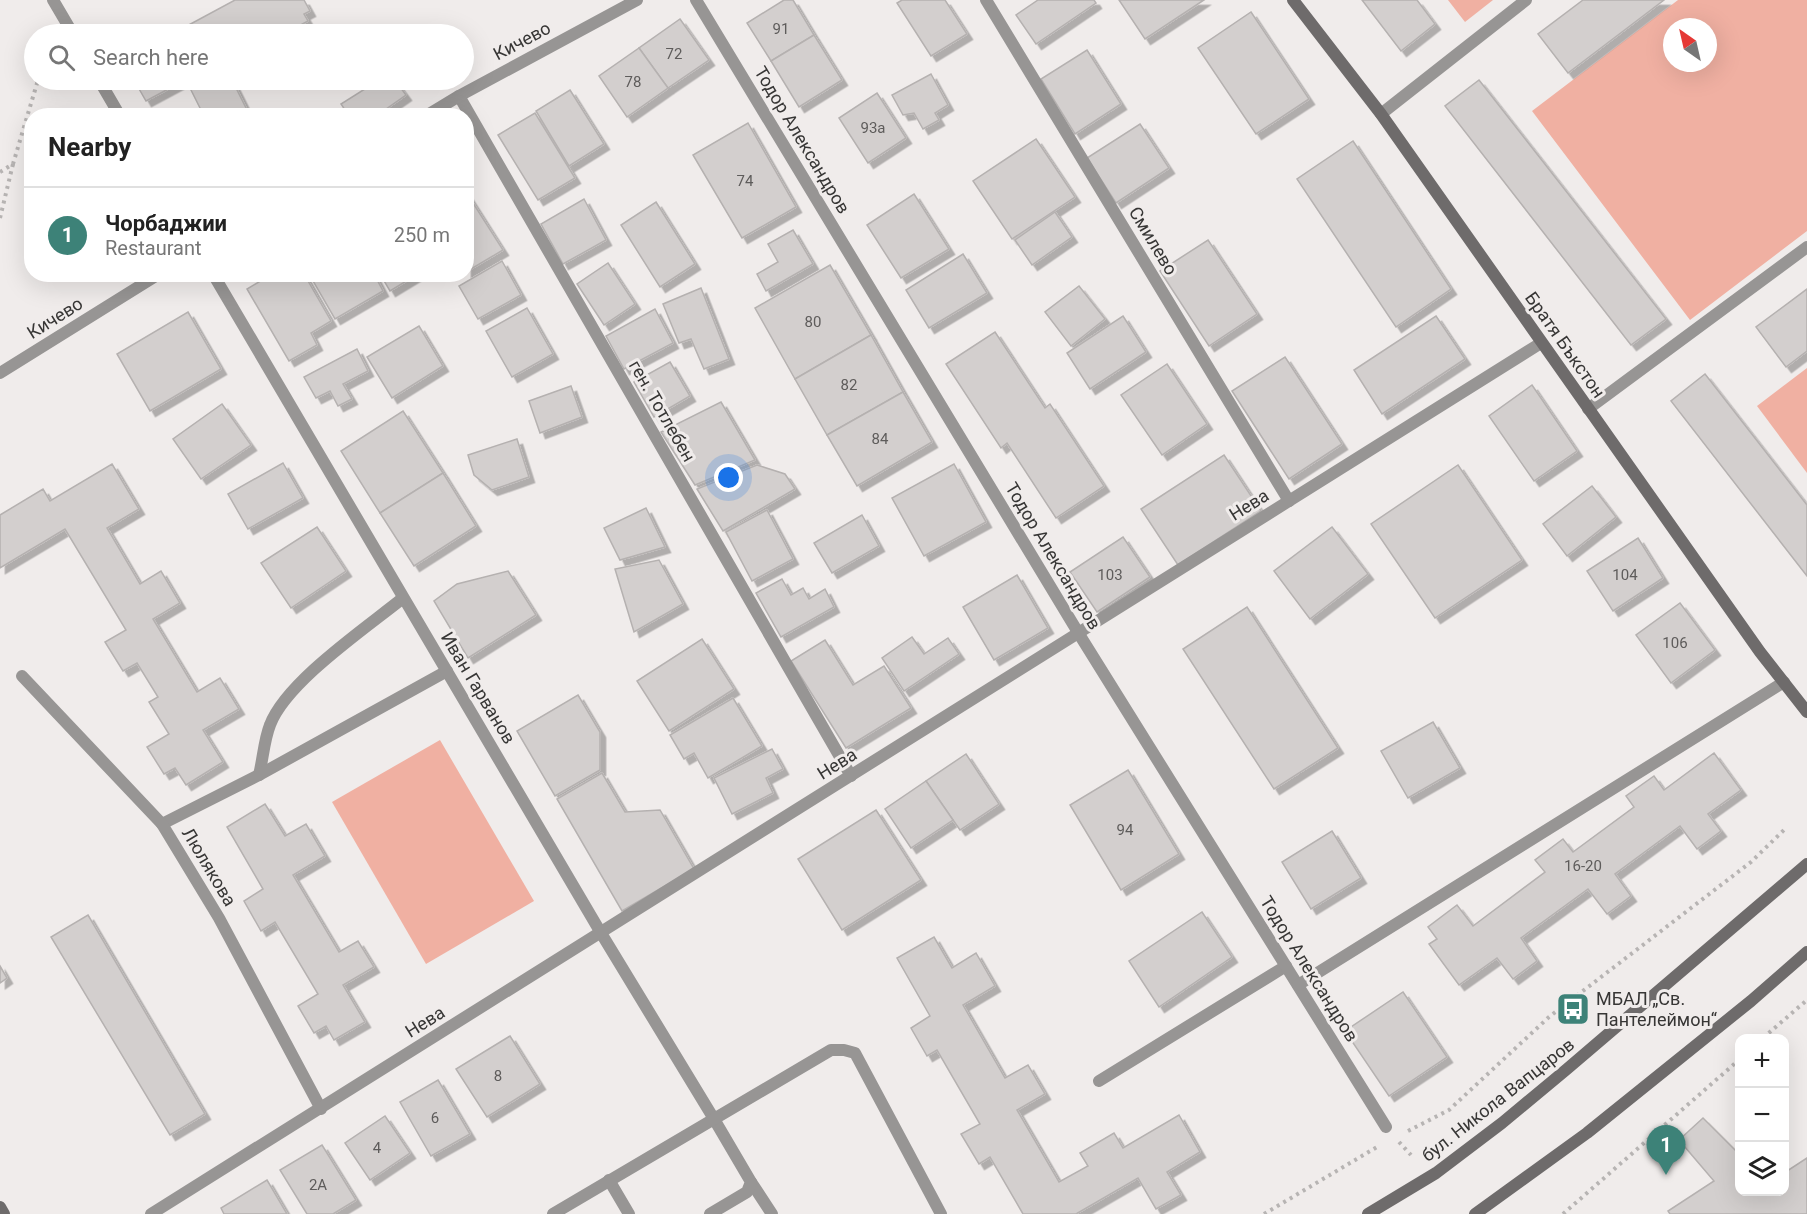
<!DOCTYPE html>
<html lang="en">
<head>
<meta charset="utf-8">
<style>
	body { margin:0; font-family:Roboto,sans-serif; background:#f2f2f2; color:#222 }
	.controls { position:absolute; right:18px; bottom:18px; display:grid; overflow:hidden; border-radius:12px; box-shadow:0 6px 24px #0002 }
	.controls button { width:54px; height:54px; display:grid; place-items:center; padding:0; border:0; border-bottom:2px solid #e0e0e0; background:#fff; color:#222; font:30px sans-serif }
	.compass { position:absolute; left:1663px; top:18px; width:54px; height:54px; border-radius:50%; background:#fff; box-shadow:0 6px 24px #0002; rotate:326deg }
	.you { position:absolute; left:729px; top:478px; width:21px; height:21px; margin:-15px; border:4px solid #fff; border-radius:50%; background:#1a73e8; box-shadow:0 0 0 9px #1a73e833 }
	.badge { display:grid; place-items:center; width:39px; height:39px; border-radius:50%; background:#3d8278; color:#fff; font-size:20px; font-weight:700 }
	.pin { position:absolute; translate:-50% -50px; filter:drop-shadow(0 2px 3px #0008) }
	.pin::after { content:''; position:absolute; top:32px; width:21px; height:18px; background:inherit; clip-path:polygon(0 0,100% 0,50% 100%) }
	.list { margin:0; padding:0; list-style:none }
	h2 { display:flex; justify-content:space-between; align-items:center; height:78px; margin:0; padding:0 24px; font-size:26px }
	h2 small { font-size:20px; font-weight:400; color:#767676 }
	.list li { display:grid; grid-template-columns:39px 1fr auto; gap:18px; align-items:center; box-sizing:border-box; height:96px; padding:0 24px; border-top:2px solid #e0e0e0 }
	.list b { display:block; font-size:22px; white-space:nowrap }
	.list p { margin:0; font-size:20px; white-space:nowrap; color:#767676 }
	.list em { font-size:20px; font-style:normal; color:#767676 }
	.icon { flex:none; width:33px; height:33px; fill:none; stroke:currentColor; stroke-width:2; stroke-linecap:round; stroke-linejoin:round }
	.map { position:relative; flex:none; width:1807px; height:1214px; overflow:hidden }
	.search { position:absolute; background:#fff; box-shadow:0 6px 24px #0002; left:24px; top:24px; width:450px; height:66px; display:flex; align-items:center; gap:15px; box-sizing:border-box; padding:0 21px; border-radius:33px; color:#767676; font-size:22px }
	.panel { position:absolute; background:#fff; box-shadow:0 6px 24px #0002; left:24px; top:108px; width:450px; height:174px; border-radius:24px }
	.map>svg:first-child { display:block }
</style>
</head>
<body>
<div class="map">
<svg width="1807" height="1214" viewBox="0 0 1807 1214">
	<defs>
		<filter id="shadow"><feDropShadow dx="5.5" dy="5.5" stdDeviation="0" flood-color="#0004"/></filter>
	</defs>
	<rect width="100%" height="100%" fill="#f0eceb"/>
	<g fill="#f0b0a2" fill-rule="evenodd">
		<path d="M1448,0H1493L1465,22Z"/>
		<path d="M1678,0H1807V231L1690,320L1532,111ZM1672,27H1708V63H1672Z"/>
		<path d="M1807,368V473L1757,406Z"/>
		<path d="M440,740L534,901L426,964L332,802Z"/>
	</g>
	<g fill="#d3cfce" stroke="#b5b1b0" stroke-width="1.5" filter="url(#shadow)">
		<path d="M235,0H304L310,11L304,14L308,21L284,34H172Z"/>
		<path d="M784,0H793L814,35L771,61L747,23Z"/>
		<path d="M902,0H945L967,34L931,56L897,3Z"/>
		<path d="M1038,0H1094L1096,3L1036,44L1016,15Z"/>
		<path d="M1119,0H1204L1145,39Z"/>
		<path d="M1362,0H1417L1435,24L1401,51Z"/>
		<path d="M1583,0H1664L1568,73L1538,34Z"/>
		<path d="M1251,12L1309,99L1256,134L1198,48Z"/>
		<path d="M680,19L709,60L668,88L639,48Z"/>
		<path d="M814,35L842,80L799,107L771,61Z"/>
		<path d="M639,48L668,88L627,117L599,76Z"/>
		<path d="M1087,50L1121,104L1075,134L1041,79Z"/>
		<path d="M931,74L948,105L935,113L939,120L923,129L914,113L903,115L892,95Z"/>
		<path d="M134,80H185L146,101Z"/>
		<path d="M186,80H232L250,116H204Z"/>
		<path d="M379,80H395L406,95L376,116H349L341,104Z"/>
		<path d="M1479,80L1666,319L1631,345L1445,106Z"/>
		<path d="M570,90L604,144L569,166L536,111Z"/>
		<path d="M877,93L906,138L868,163L839,118Z"/>
		<path d="M535,113L575,178L538,200L498,135Z"/>
		<path d="M748,123L796,207L742,238L693,155Z"/>
		<path d="M1140,124L1169,168L1116,203L1087,158Z"/>
		<path d="M1036,139L1075,197L1012,239L973,181Z"/>
		<path d="M1353,141L1451,289L1396,327L1297,179Z"/>
		<path d="M466,192L503,250L466,272Z"/>
		<path d="M914,194L949,249L901,278L867,225Z"/>
		<path d="M584,199L606,240L563,264L541,224Z"/>
		<path d="M656,202L695,264L660,287L621,225Z"/>
		<path d="M1055,212L1072,237L1032,265L1015,240Z"/>
		<path d="M793,230L813,264L766,291L757,274L778,262L768,244Z"/>
		<path d="M1208,240L1257,314L1209,346L1160,271Z"/>
		<path d="M963,254L987,293L929,328L906,290Z"/>
		<path d="M502,261L521,295L478,319L459,286Z"/>
		<path d="M608,263L635,304L604,325L577,284Z"/>
		<path d="M830,265L871,335L795,379L755,308Z"/>
		<path d="M272,274H304L331,321L311,333L317,345L289,361L247,289Z"/>
		<path d="M309,274H374L383,291L335,319Z"/>
		<path d="M380,274H418L390,291Z"/>
		<path d="M1079,286L1105,319L1071,346L1045,312Z"/>
		<path d="M701,288L729,359L704,369L691,339L679,343L663,304Z"/>
		<path d="M1807,289V351L1786,367L1756,327Z"/>
		<path d="M527,308L553,354L512,377L486,331Z"/>
		<path d="M655,309L673,343L624,369L606,336Z"/>
		<path d="M188,312L221,369L150,411L117,354Z"/>
		<path d="M1123,316L1146,352L1090,389L1067,353Z"/>
		<path d="M1436,316L1465,359L1382,414L1354,370Z"/>
		<path d="M419,326L443,366L392,398L367,357Z"/>
		<path d="M995,332L1045,408L1050,404L1104,486L1056,518L1007,443L1001,448L946,364Z"/>
		<path d="M871,335L903,392L827,435L795,379Z"/>
		<path d="M357,349L368,371L343,384L352,399L338,406L330,391L316,398L304,377Z"/>
		<path d="M1285,357L1342,444L1289,479L1232,391Z"/>
		<path d="M670,362L690,396L654,417L634,382Z"/>
		<path d="M1167,364L1207,424L1162,455L1121,395Z"/>
		<path d="M1705,374L1807,505V576L1671,401Z"/>
		<path d="M1532,385L1577,451L1534,481L1489,416Z"/>
		<path d="M571,386L582,417L540,433L529,401Z"/>
		<path d="M903,392L932,442L857,486L827,435Z"/>
		<path d="M721,402L755,460L695,485L661,432Z"/>
		<path d="M222,404L251,445L201,479L173,439Z"/>
		<path d="M403,411L443,473L380,513L341,451Z"/>
		<path d="M517,439L529,477L492,490L474,475L468,455Z"/>
		<path d="M1224,455L1261,511L1178,565L1141,509Z"/>
		<path d="M283,463L303,498L248,529L228,494Z"/>
		<path d="M112,464L139,509L107,528L140,584L161,571L180,603L153,619L197,692L220,678L239,709L203,730L223,762L186,785L175,768L164,774L147,747L169,734L149,702L158,697L137,663L123,671L105,642L126,630L65,529L0,568V515L43,489L50,501Z"/>
		<path d="M954,464L986,522L924,556L892,498Z"/>
		<path d="M757,465L785,474L795,489L723,531L697,489Z"/>
		<path d="M1458,465L1522,560L1435,618L1371,524Z"/>
		<path d="M443,473L476,526L414,566L380,513Z"/>
		<path d="M1592,486L1616,517L1567,556L1543,524Z"/>
		<path d="M646,508L665,547L620,560L604,528Z"/>
		<path d="M767,510L793,559L752,581L726,532Z"/>
		<path d="M862,515L879,546L832,573L814,543Z"/>
		<path d="M317,527L346,571L291,608L261,563Z"/>
		<path d="M1332,527L1368,574L1310,619L1274,571Z"/>
		<path d="M1123,537L1150,577L1097,612L1070,572Z"/>
		<path d="M1638,538L1663,578L1613,611L1587,571Z"/>
		<path d="M659,560L683,604L634,632L615,569Z"/>
		<path d="M508,571L536,615L468,658L434,601L457,584Z"/>
		<path d="M1017,575L1048,628L994,660L963,607Z"/>
		<path d="M782,579L791,595L803,588L809,599L825,589L834,607L781,637L756,593Z"/>
		<path d="M1680,603L1715,650L1671,683L1636,635Z"/>
		<path d="M1247,607L1338,748L1274,789L1183,649Z"/>
		<path d="M912,637L924,654L948,638L959,654L904,691L882,658Z"/>
		<path d="M702,639L734,689L669,731L637,681Z"/>
		<path d="M825,640L853,685L884,666L911,708L846,748L791,661Z"/>
		<path d="M578,695L600,732V770L555,796L517,731Z"/>
		<path d="M733,698L762,746L708,778L694,753L684,759L670,735Z"/>
		<path d="M1433,722L1460,768L1408,798L1381,751Z"/>
		<path d="M772,749L783,769L766,778L773,793L732,814L714,778Z"/>
		<path d="M1714,753L1741,790L1708,814L1721,831L1697,849L1680,826L1615,874L1631,896L1607,914L1588,889L1521,938L1537,961L1513,979L1497,958L1459,985L1429,944L1437,939L1428,927L1457,905L1473,926L1545,872L1535,860L1563,839L1573,852L1634,807L1626,796L1654,776L1664,790Z"/>
		<path d="M966,754L999,804L960,830L926,781Z"/>
		<path d="M1128,770L1179,854L1121,890L1070,805Z"/>
		<path d="M602,773L625,812L660,810L694,869L622,911L557,799Z"/>
		<path d="M926,781L953,820L911,848L885,809Z"/>
		<path d="M265,804L285,836L306,824L325,856L293,875L339,952L358,941L374,967L343,985L365,1022L334,1040L326,1026L314,1033L298,1006L318,994L275,922L261,931L244,901L263,889L227,827Z"/>
		<path d="M876,810L921,880L842,930L798,859Z"/>
		<path d="M1332,831L1361,878L1311,909L1282,862Z"/>
		<path d="M1202,912L1232,957L1159,1007L1129,961Z"/>
		<path d="M88,915L205,1114L170,1135L51,937Z"/>
		<path d="M934,937L952,968L976,953L995,986L963,1005L1005,1078L1028,1065L1045,1094L1017,1110L1059,1182L1088,1166L1080,1153L1114,1133L1123,1148L1179,1115L1200,1152L1167,1172L1181,1195L1156,1209L1138,1178L1076,1214H1023L990,1157L979,1164L961,1134L980,1124L937,1050L927,1056L911,1028L930,1016L897,958Z"/>
		<path d="M0,966L7,978L0,983Z"/>
		<path d="M1403,992L1447,1057L1389,1096L1345,1031Z"/>
		<path d="M510,1036L540,1084L487,1117L456,1069Z"/>
		<path d="M438,1080L470,1134L431,1156L400,1102Z"/>
		<path d="M385,1116L410,1153L370,1180L345,1143Z"/>
		<path d="M1703,1118L1740,1155V1192H1784V1173L1807,1158V1214H1670L1668,1211L1714,1181L1679,1140Z"/>
		<path d="M322,1145L356,1200L333,1214H307L280,1170Z"/>
		<path d="M267,1180L287,1214H224L221,1208Z"/>
	</g>
	<g fill="none" stroke-linecap="round" stroke-linejoin="round">
		<g stroke="#b7b4b3" stroke-width="4" stroke-dasharray="3 4.5" stroke-linecap="butt">
			<path d="M0,172L13,164L38,80"/>
			<path d="M0,218L13,164"/>
			<path d="M1763,1038L1807,1000"/>
			<path d="M1408,1131L1449,1110L1549,1017L1751,862L1785,829"/>
			<path d="M1399,1142L1411,1155"/>
			<path d="M1264,1214L1377,1147"/>
			<path d="M1563,1214L1740,1059"/>
		</g>
		<g stroke="#979594" stroke-width="12">
			<path d="M259,775C263,759 264,740 270,725C286,682 366,628 403,598"/>
			<path d="M162,824L259,775L447,671"/>
			<path d="M1099,1081L1286,966"/>
			<path d="M609,1180L629,1214"/>
			<path d="M751,1182L772,1214"/>
			<path d="M710,1214L747,1192L751,1182L714,1119"/>
		</g>
		<g stroke="#979594" stroke-width="12">
			<path d="M53,0L73,34"/>
			<path d="M696,0L1079,634L1386,1127"/>
			<path d="M986,0L1289,501"/>
			<path d="M99,80L120,116"/>
			<path d="M459,96L851,776"/>
			<path d="M1381,114L1526,0"/>
			<path d="M426,116L459,96L637,0"/>
			<path d="M213,274L601,933L714,1119"/>
			<path d="M0,373L159,274"/>
			<path d="M1588,409L1807,247"/>
			<path d="M22,676L162,824L219,918L321,1109"/>
			<path d="M1298,985L1784,682"/>
			<path d="M151,1214L1541,343"/>
			<path d="M553,1214L831,1050H844L855,1053L941,1214"/>
		</g>
		<g stroke="#6e6b6b" stroke-width="12">
			<path d="M1293,0L1381,114L1760,652L1807,712"/>
			<path d="M0,1207L4,1214"/>
			<path d="M1368,1214L1436,1173L1502,1123L1567,1069L1807,864"/>
			<path d="M1475,1214L1587,1133L1751,1001L1807,952"/>
		</g>
	</g>
	<defs>
		<g id="bus-square" transform="scale(1.725)"><rect x="-9" y="-9" width="18" height="18" rx="4" fill="#3d8278" stroke="#f0eceb"/><path d="M-5-6H5V4H4V6H2V4H-2V6H-4V4H-5ZM-3.5-4V0h7V-4ZM-3.5 1.2v1.5H-2V1.2ZM2 1.2v1.5H3.5V1.2Z" fill="#fff"/></g>
	</defs>
	<g fill-rule="evenodd">
		<use href="#bus-square" x="1573" y="1009"/>
	</g>
	<g text-anchor="middle" stroke-width="6" stroke-linejoin="round" paint-order="stroke">
		<g font-size="15" fill="#5e5c5b">
			<text x="781" y="34">91</text>
			<text x="674" y="59">72</text>
			<text x="633" y="87">78</text>
			<text x="873" y="133">93a</text>
			<text x="745" y="186">74</text>
			<text x="813" y="327">80</text>
			<text x="849" y="390">82</text>
			<text x="880" y="444">84</text>
			<text x="1110" y="580">103</text>
			<text x="1625" y="580">104</text>
			<text x="1675" y="648">106</text>
			<text x="1125" y="835">94</text>
			<text x="1583" y="871">16-20</text>
			<text x="498" y="1081">8</text>
			<text x="435" y="1123">6</text>
			<text x="377" y="1153">4</text>
			<text x="318" y="1190">2А</text>
		</g>
		<g font-size="18" fill="#373635" stroke="#f0eceb">
			<text transform="translate(522 41) rotate(-28)" y="6">Кичево</text>
			<text transform="translate(802 140) rotate(59)" y="6">Тодор Александров</text>
			<text transform="translate(1153 241) rotate(59)" y="6">Смилево</text>
			<text transform="translate(55 318) rotate(-32)" y="6">Кичево</text>
			<text transform="translate(1565 345) rotate(55)" y="6">Братя Бъкстон</text>
			<text transform="translate(662 411) rotate(60)" y="6">ген. Тотлебен</text>
			<text transform="translate(1249 505) rotate(-32)" y="6">Нева</text>
			<text transform="translate(1053 556) rotate(59)" y="6">Тодор Александров</text>
			<text transform="translate(478 688) rotate(59)" y="6">Иван Гарванов</text>
			<text transform="translate(837 764) rotate(-32)" y="6">Нева</text>
			<text transform="translate(209 867) rotate(59)" y="6">Люлякова</text>
			<text transform="translate(1309 969) rotate(58)" y="6">Тодор Александров</text>
			<text transform="translate(425 1022) rotate(-32)" y="6">Нева</text>
			<text transform="translate(1498 1100) rotate(-38)" y="6">бул. Никола Вапцаров</text>
		</g>
		<g font-size="18" fill="#373635" stroke="#f0eceb" text-anchor="start">
			<text x="1596" y="1005">МБАЛ „Св.<tspan x="1596" dy="21">Пантелеймон“</tspan></text>
		</g>
	</g>
</svg>
<div class="controls">
<button>+</button>
<button>−</button>
<button><svg class="icon" aria-label="layers" viewBox="0 0 24 24"><path d="M12 4l9 5-9 5-9-5zM3 14l9 5 9-5"/></svg></button>
</div>
<svg class="compass" viewBox="-18 -18 36 36"><path d="M0-13l5 13h-10z" fill="#e53935"/><path d="M0 13l5-13h-10z" fill="#767676"/></svg>
<div class="you"></div>
<div class="pin badge" style="left:1666px;top:1175px">1</div>
<div class="search"><svg class="icon" aria-label="search" viewBox="0 0 24 24"><circle cx="10" cy="10" r="6"/><path d="M15 15l6 6"/></svg>Search here</div>
<section class="panel">
<h2>Nearby<small></small></h2>
<ul class="list">
<li><span class="badge">1</span><div><b>Чорбаджии</b><p>Restaurant</p></div><em>250 m</em></li>
</ul>
</section>
</div>
</body>
</html>
